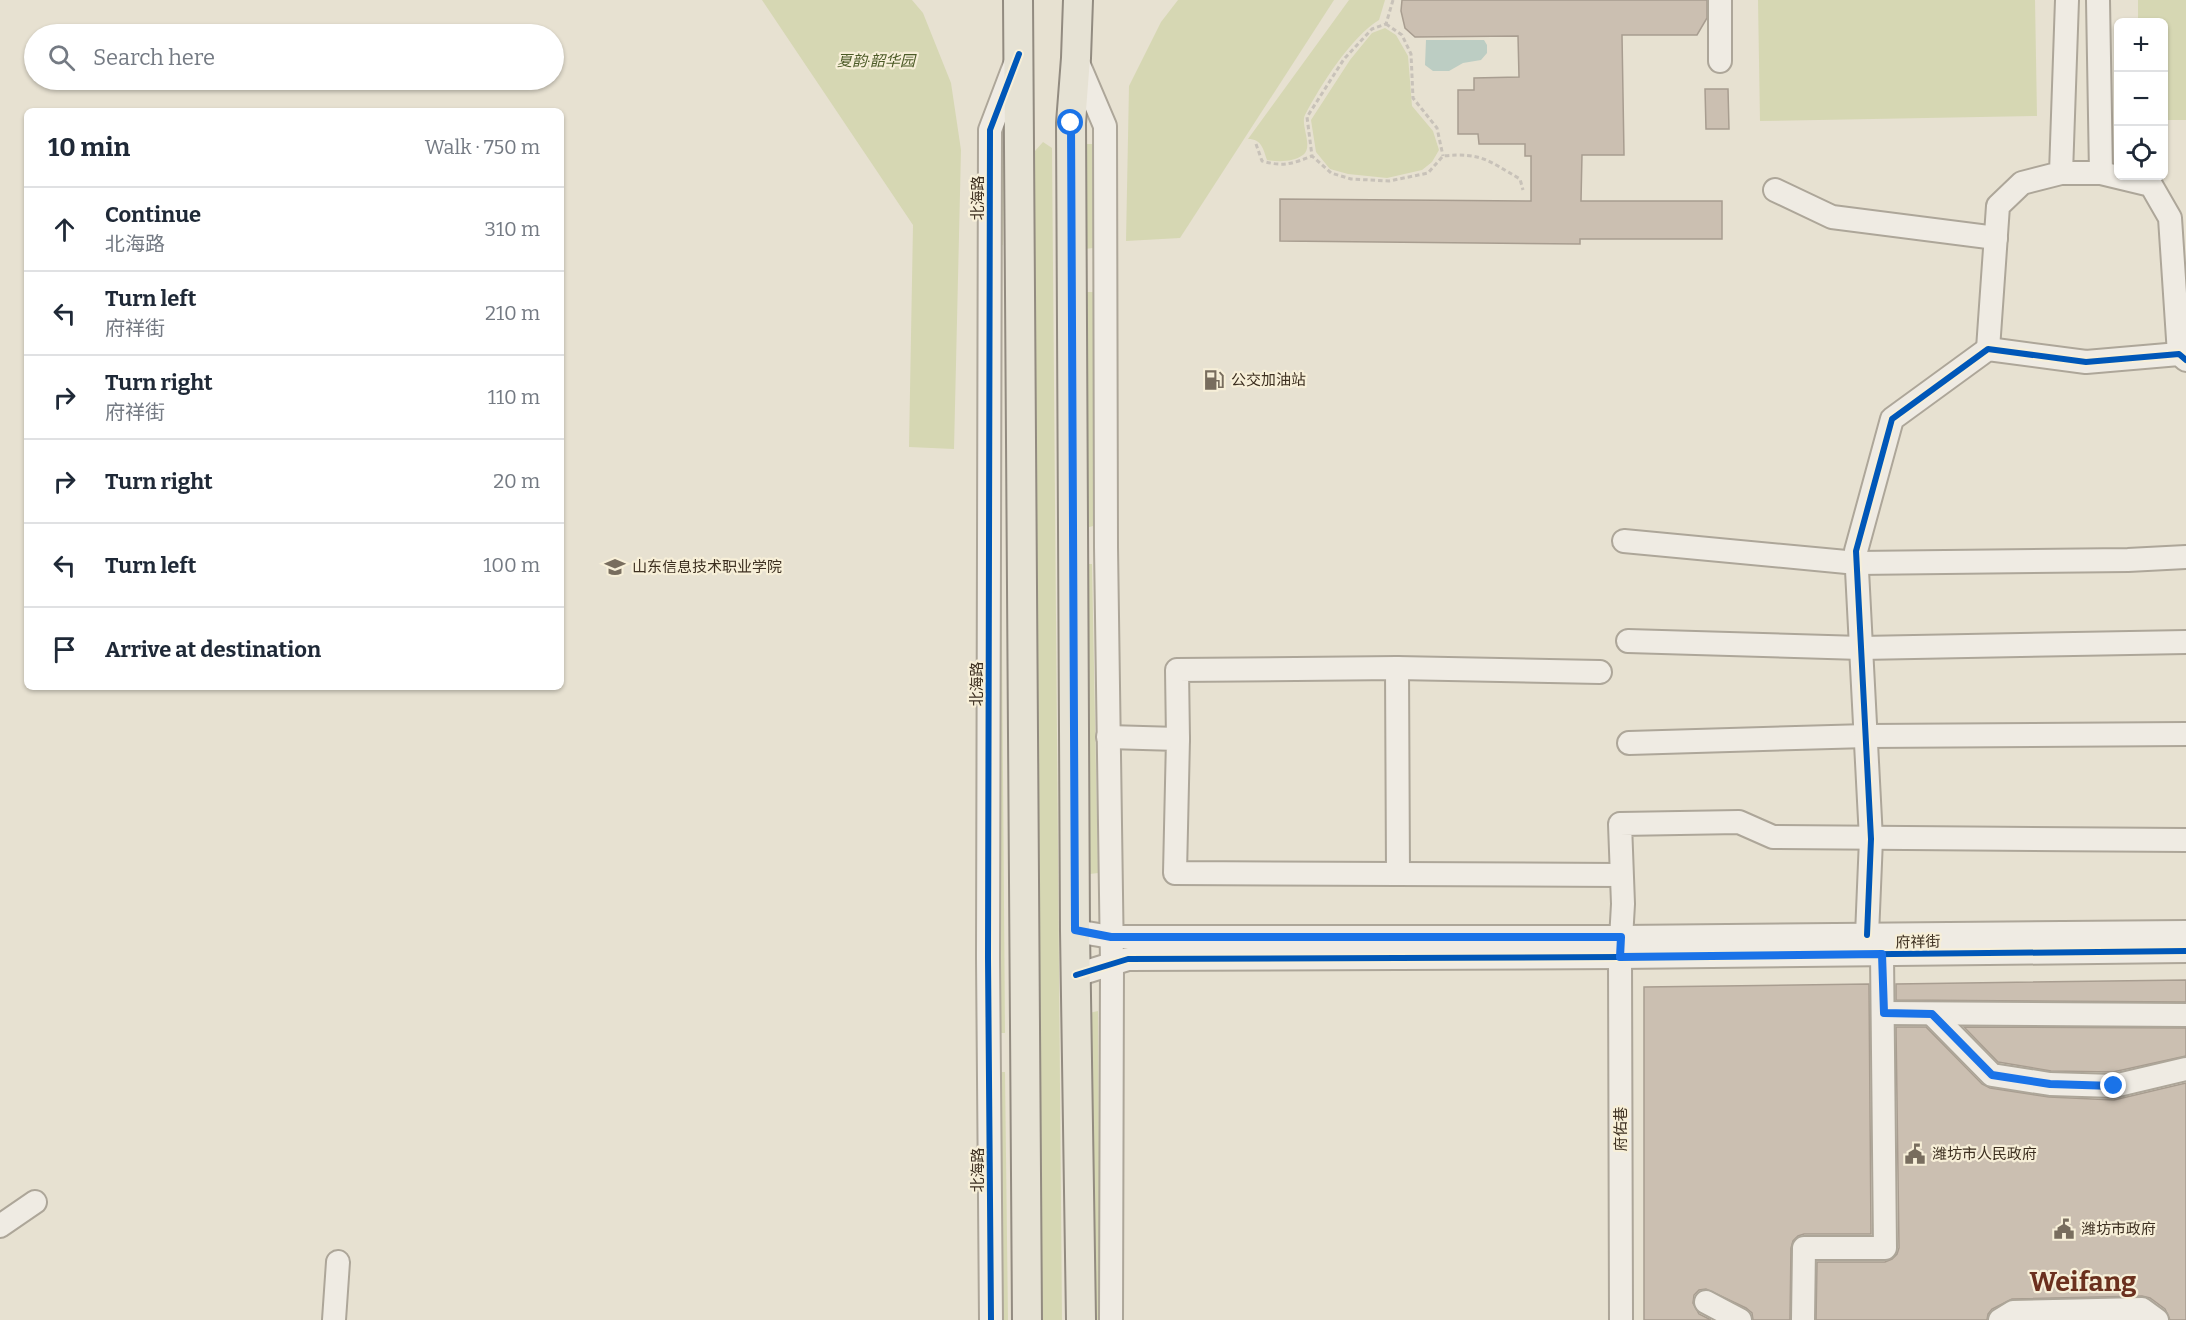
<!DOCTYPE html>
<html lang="en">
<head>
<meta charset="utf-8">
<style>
	body { margin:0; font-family:Bitter,"Noto Sans SC",serif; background:#f2f2f3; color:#1f2937 }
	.controls { position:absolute; right:18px; top:18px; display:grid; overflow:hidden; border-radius:9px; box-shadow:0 2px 4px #0004 }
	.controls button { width:54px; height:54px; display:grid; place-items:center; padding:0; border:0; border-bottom:2px solid #e0e1e3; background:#fff; color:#1f2937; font:30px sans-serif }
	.stop { position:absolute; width:18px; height:18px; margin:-14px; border:4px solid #1a73e8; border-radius:50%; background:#fff }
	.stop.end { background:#1a73e8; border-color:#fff; box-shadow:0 2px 6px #0008 }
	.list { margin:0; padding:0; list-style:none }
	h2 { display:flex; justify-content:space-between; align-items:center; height:78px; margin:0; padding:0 24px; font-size:26px }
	h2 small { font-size:20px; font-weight:400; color:#747a83 }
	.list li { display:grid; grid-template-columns:39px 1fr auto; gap:18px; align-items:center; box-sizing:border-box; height:84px; padding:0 24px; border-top:2px solid #e0e1e3 }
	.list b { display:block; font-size:22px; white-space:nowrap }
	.list p { margin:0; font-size:20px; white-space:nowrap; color:#747a83 }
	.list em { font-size:20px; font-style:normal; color:#747a83 }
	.icon { flex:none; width:33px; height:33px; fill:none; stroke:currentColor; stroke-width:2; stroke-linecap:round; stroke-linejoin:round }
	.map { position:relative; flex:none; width:2186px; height:1320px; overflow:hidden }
	.search { position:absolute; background:#fff; box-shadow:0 2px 4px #0004; left:24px; top:24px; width:540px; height:66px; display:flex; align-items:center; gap:15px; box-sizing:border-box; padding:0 21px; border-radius:33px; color:#747a83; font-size:22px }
	.panel { position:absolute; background:#fff; box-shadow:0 2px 4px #0004; left:24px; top:108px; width:540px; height:582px; border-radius:9px }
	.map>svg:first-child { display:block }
</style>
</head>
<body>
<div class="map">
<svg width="2186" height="1320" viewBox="0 0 2186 1320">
	<rect width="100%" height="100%" fill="#e7e1d1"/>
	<g fill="#d6d7b3">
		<path d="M762,0H912L923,13L951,83L961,150L954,449L909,447L913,225Z"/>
		<path d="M1178,0H1334L1180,238L1126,241L1129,86L1161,22Z"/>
		<path d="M1349,0H1385L1379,20C1351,37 1320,86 1305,115C1300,125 1314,147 1303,155C1293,162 1279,162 1267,160C1263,149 1262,139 1248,139Z"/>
		<path d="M1758,0H2035L2037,116L1760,121Z"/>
		<path d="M2138,0H2186V120H2164V22H2138Z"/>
		<path d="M1385,28L1396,35L1408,56L1412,106L1433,131L1439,150L1432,162L1422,170L1387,178L1348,174L1330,169L1316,152L1311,120L1350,60L1372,33Z"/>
		<path d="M995,141L1004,142L1003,245H995Z"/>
		<path d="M1043,142L1052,148L1062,1320H1039L1034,198L1035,151Z"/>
		<path d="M1086,144H1094L1093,248L1085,249Z"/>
		<path d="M994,282L1002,283V480L994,481Z"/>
		<path d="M1087,292H1093V526L1086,528Z"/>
		<path d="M994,515L1001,516L1005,1033H997Z"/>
		<path d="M1086,564H1092L1098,873L1090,874Z"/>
		<path d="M1098,1011L1100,1320H1093L1089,1013Z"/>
		<path d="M996,1072H1005L1008,1320H1000Z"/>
	</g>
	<path fill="#bccdc3" d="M1426,40H1484L1487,45V53L1481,60L1463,63L1449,71H1433L1425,65Z"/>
	<g fill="#cbbfb1" stroke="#a89d90" stroke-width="1.5">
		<path d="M1402,0H1707V18L1697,35H1622L1624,155H1582L1581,201H1722V239H1580V244L1280,241V199L1531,201V156H1525V144H1479L1478,134H1458V90H1474V78L1519,77L1518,36L1415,37L1405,28L1401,11Z"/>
		<path d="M1705,89H1728L1729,129H1706Z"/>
		<path d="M2186,980V1002L1896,1000V984Z"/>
		<path d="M1869,984L1871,1234H1804L1798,1236L1793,1241L1791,1248L1790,1320H1753L1752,1313L1746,1308L1706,1289L1699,1290L1694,1295L1693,1303L1699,1314L1711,1320H1644V987Z"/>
		<path d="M1896,1027H1926L1982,1084L1990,1088L2049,1097L2114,1100L2186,1083V1320H2170L2165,1309L2150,1298L2142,1296L2012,1299L1992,1309L1988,1314L1987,1320H1816L1817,1262H1885L1892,1259L1897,1254L1899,1248Z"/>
		<path d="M1964,1027L2186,1028V1056L2113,1072L2051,1071L1998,1062Z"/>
	</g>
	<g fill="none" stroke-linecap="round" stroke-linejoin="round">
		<g stroke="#ada699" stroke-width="26">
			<g id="minor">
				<path d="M1720,0V61"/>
				<path d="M2098,0L2101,173L2151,185L2170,218L2179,354"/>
				<path d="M1076,58L1105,126L1106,547L1112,963L1111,1320"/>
				<path d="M2061,173H2101"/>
				<path d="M1775,190L1832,217L1996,238"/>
				<path d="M1988,349L1998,206L2022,183L2061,173L2067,0"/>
				<path d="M1624,541L1857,563L2128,560L2186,557"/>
				<path d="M1628,641L1861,648L2186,642"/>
				<path d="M1397,668L1600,672"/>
				<path d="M1108,737L1178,739L1175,873L1621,875"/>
				<path d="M1178,739L1177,670L1397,668L1398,874"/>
				<path d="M1629,743L1867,736L2186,734"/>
				<path d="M1075,931L1111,937H1621L2186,932"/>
				<path d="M1867,935L1871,839L1856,551L1892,419L1988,349L2086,362L2179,354L2186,360"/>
				<path d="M1076,975L1128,959L1620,957L2186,951"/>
				<path d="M1884,1013L2186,1015"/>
				<path d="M1932,1014L1992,1075L2050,1084L2114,1086L2186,1069"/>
				<path d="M0,1226L35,1202"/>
				<path d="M1706,1302L1740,1320"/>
				<path d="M334,1320L338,1262"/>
				<path d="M991,1320L988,958L990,130L1015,64"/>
				<path d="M1621,1320L1620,957L1623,904L1620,824L1739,822L1773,837L2186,840"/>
				<path d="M1803,1320L1804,1248H1885L1882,954"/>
				<path d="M2000,1320L2013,1312L2142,1309L2157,1320"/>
			</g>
		</g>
		<g stroke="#928b80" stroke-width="32">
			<g id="major">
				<path d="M1018,0L1027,1320"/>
				<path d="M1078,0L1076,58L1071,123L1075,931L1081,1320"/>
			</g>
		</g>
		<g stroke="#c8c2b9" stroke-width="3" stroke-dasharray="4.5 3" stroke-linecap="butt">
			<path d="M1393,0L1386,24L1372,29L1344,59L1307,117L1312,156L1331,173L1351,179L1389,181L1428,173L1443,156C1481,152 1489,161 1520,179L1523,190"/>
			<path d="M1386,24L1402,35L1411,54L1413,98L1437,128L1443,156"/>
			<path d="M1256,144L1262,161C1283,167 1292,164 1312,156"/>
		</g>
		<use href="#minor" stroke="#efebe3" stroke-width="22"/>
		<use href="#major" stroke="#e6e2d4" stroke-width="28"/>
		<g stroke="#f7efd8" stroke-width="10">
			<g id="cycleway">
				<path d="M1867,935L1871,839L1856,551L1892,419L1988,349L2086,362L2179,354L2186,360"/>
				<path d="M1076,975L1128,959L1620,957L2186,951"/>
				<path d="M991,1320L988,958L990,130L1019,54"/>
			</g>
		</g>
		<use href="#cycleway" stroke="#0057b8" stroke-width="6"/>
	</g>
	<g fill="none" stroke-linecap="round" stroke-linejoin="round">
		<path stroke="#1a73e8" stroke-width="8" d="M1071,123L1075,930L1111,937H1621L1620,957L1882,954L1884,1013L1932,1014L1992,1075L2050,1084L2114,1086"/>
	</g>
	<defs>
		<g id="fuel-bare" transform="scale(1.62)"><path d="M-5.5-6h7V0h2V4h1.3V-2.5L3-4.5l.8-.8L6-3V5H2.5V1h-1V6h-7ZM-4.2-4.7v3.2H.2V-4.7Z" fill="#786d5e" stroke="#f7efd8" stroke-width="2.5" paint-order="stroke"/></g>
		<g id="university-bare" transform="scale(1.62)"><path d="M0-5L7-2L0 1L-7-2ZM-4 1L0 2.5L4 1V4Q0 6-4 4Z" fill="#786d5e" stroke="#f7efd8" stroke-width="2.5" paint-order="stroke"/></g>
		<g id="civic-bare" transform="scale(1.62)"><path d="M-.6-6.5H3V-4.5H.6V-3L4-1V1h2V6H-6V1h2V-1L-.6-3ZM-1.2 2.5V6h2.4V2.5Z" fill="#786d5e" stroke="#f7efd8" stroke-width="2.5" paint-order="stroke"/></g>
	</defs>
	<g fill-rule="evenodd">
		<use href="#fuel-bare" x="1214" y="380"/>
		<use href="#university-bare" x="615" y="567"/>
		<use href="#civic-bare" x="1915" y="1154"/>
		<use href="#civic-bare" x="2064" y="1229"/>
	</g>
	<g text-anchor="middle" stroke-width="4.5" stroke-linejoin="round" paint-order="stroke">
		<g font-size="15" font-style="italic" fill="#4b5a26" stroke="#f7efd8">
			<text x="876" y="66">夏韵·韶华园</text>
		</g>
		<g font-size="15" fill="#3d2f20" stroke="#f7efd8">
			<text transform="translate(978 198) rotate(-90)" y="5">北海路</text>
			<text transform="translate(977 684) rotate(-90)" y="5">北海路</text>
			<text transform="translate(1918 942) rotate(-1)" y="5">府祥街</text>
			<text transform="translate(1621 1129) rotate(-90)" y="5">府佑巷</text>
			<text transform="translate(978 1170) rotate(-90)" y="5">北海路</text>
		</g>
		<g font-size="15" fill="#3d2f20" stroke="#f7efd8" text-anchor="start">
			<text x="1231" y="385">公交加油站</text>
			<text x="632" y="572">山东信息技术职业学院</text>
			<text x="1932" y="1159">潍坊市人民政府</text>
			<text x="2081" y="1234">潍坊市政府</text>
		</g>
		<g font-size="27" font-weight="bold" fill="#6b301e" stroke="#f7efd8">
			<text x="2083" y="1291">Weifang</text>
		</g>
	</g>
</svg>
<div class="controls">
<button>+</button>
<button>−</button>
<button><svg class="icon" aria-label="locate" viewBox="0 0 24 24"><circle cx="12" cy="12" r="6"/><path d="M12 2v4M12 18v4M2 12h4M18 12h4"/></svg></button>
</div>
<div class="stop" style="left:1071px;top:123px"></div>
<div class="stop end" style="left:2114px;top:1086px"></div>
<div class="search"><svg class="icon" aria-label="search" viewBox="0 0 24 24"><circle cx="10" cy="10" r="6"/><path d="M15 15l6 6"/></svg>Search here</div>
<section class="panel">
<h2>10 min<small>Walk · 750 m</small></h2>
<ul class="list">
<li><svg class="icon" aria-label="ahead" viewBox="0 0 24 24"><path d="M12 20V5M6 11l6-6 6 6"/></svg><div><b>Continue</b><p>北海路</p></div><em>310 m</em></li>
<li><svg class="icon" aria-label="left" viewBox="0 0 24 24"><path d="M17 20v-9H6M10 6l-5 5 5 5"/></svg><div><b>Turn left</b><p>府祥街</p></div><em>210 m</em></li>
<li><svg class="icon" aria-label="right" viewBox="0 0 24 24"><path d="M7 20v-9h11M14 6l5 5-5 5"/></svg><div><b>Turn right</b><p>府祥街</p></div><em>110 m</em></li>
<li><svg class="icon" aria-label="right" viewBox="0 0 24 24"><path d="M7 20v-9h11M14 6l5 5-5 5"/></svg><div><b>Turn right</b></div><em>20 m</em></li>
<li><svg class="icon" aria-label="left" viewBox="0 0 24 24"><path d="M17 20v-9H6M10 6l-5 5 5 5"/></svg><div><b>Turn left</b></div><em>100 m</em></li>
<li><svg class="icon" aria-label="arrive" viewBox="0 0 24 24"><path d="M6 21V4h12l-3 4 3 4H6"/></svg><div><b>Arrive at destination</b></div></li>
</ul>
</section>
</div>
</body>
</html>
